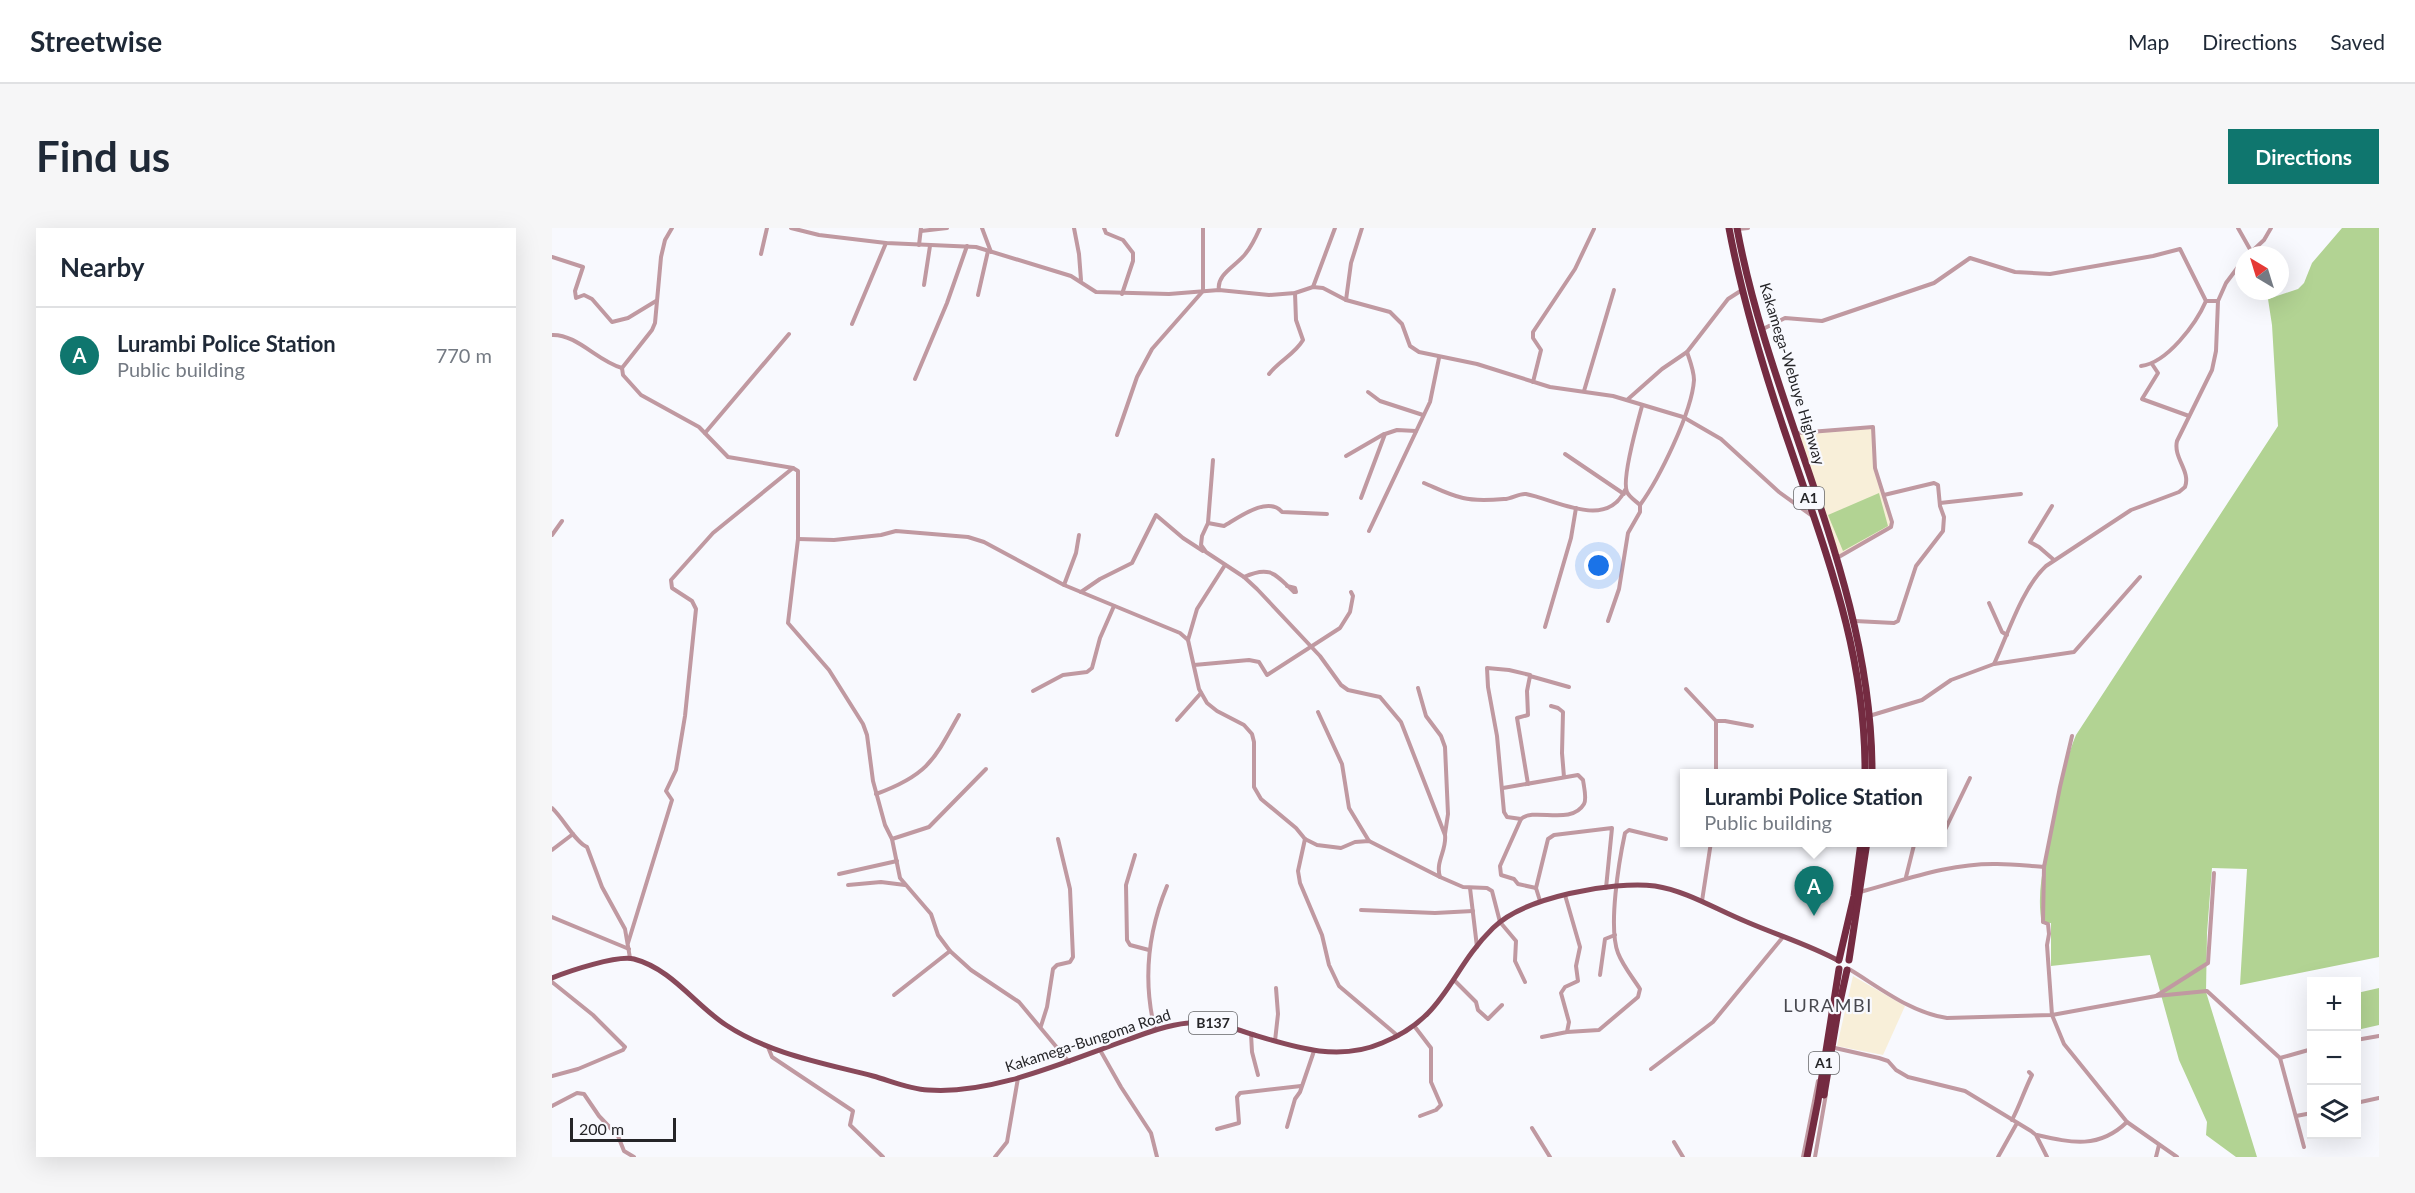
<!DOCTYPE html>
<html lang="en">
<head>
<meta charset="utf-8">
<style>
	body { margin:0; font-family:Lato,sans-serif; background:#f6f6f7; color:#1f2937 }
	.controls { position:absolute; right:18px; bottom:18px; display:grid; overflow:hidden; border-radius:0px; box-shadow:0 6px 24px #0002 }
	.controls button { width:54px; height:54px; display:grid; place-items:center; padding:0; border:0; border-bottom:2px solid #e0e1e3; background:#fff; color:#1f2937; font:30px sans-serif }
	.compass { position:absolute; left:1683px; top:18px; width:54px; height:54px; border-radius:50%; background:#fff; box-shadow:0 6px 24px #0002; rotate:322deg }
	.scale { position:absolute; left:18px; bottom:15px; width:106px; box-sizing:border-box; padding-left:6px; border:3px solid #252528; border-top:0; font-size:16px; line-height:21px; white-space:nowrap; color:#252528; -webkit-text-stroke:4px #f8f9fe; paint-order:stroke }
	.you { position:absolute; left:1047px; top:338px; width:21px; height:21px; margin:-15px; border:4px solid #fff; border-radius:50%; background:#1a73e8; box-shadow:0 0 0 9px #1a73e833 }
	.badge { display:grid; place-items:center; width:39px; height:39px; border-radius:50%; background:#0f766e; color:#fff; font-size:20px; font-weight:700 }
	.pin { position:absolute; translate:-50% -50px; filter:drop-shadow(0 2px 3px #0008) }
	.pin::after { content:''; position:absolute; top:32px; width:21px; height:18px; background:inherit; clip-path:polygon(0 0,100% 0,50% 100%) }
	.popup { position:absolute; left:1128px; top:541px; width:267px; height:78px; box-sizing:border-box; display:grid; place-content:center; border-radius:0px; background:#fff; filter:drop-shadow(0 2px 4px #0005); font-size:20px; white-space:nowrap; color:#747a83 }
	.popup b { font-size:22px; color:#1f2937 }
	.popup::after { content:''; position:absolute; left:50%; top:100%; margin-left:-12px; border:12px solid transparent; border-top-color:#fff }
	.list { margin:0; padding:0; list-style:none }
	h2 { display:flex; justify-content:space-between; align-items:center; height:78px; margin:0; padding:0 24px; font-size:26px }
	h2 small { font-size:20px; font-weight:400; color:#747a83 }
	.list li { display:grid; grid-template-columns:39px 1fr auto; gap:18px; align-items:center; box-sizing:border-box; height:96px; padding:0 24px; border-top:2px solid #e0e1e3 }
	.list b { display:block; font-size:22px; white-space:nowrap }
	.list p { margin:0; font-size:20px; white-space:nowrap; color:#747a83 }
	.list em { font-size:20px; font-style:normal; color:#747a83 }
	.icon { flex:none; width:33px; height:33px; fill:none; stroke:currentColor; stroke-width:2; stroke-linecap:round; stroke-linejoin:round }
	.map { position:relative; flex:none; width:1827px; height:929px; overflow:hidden; border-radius:0px }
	header { display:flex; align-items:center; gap:36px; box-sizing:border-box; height:84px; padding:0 30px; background:#fff; border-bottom:2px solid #e0e1e3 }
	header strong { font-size:28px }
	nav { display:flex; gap:33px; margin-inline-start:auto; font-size:21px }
	.intro { display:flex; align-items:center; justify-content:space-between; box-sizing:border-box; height:144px; padding:0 36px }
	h1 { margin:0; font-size:42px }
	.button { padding:15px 27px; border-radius:0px; background:#0f766e; color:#fff; font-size:21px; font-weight:700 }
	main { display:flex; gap:36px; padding:0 36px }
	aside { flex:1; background:#fff; border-radius:0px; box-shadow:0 6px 24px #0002 }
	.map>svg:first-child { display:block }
</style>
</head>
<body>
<header>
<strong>Streetwise</strong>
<nav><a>Map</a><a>Directions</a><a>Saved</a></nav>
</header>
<div class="intro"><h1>Find us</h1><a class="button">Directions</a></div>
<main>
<aside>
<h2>Nearby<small></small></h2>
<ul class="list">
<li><span class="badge">A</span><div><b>Lurambi Police Station</b><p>Public building</p></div><em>770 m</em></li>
</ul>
</aside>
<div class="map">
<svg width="1827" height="929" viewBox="0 0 1827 929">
	<rect width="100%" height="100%" fill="#f8f9fe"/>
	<g fill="#f8efd9">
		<path d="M1320,199L1323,239L1339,296L1338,299L1285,330L1243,206Z"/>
		<path d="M1301,748L1353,778L1331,827L1285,818Z"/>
	</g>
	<g fill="#b2d393">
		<path d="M1790,0H1827V729L1688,757L1695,641L1660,640L1655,705L1654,764L1705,929H1684L1654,907L1655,894L1627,832L1598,727L1499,738V695L1490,696C1483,661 1495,623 1503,589C1509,561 1513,533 1524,507L1726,198L1720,97L1716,71L1746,61L1752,55L1760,35Z"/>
		<path d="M1327,265L1336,298L1291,323L1276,287Z"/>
		<path d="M1827,760V797L1805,802V765Z"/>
	</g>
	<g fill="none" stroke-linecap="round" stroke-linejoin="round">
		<g stroke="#c099a1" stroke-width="4">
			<path d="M239,0L267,7L334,15L424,19L519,48L544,64L617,66L667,62L717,67L743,65L761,59L771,60L794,72L838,84L850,96L858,118L867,124L925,136L998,159L1061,168L1131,189L1169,211L1227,264L1263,290"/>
			<path d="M430,0L439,24"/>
			<path d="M522,0L527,26L529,52"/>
			<path d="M552,0L554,5L571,12L581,25V33L570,66"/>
			<path d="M1686,0L1699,23"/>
			<path d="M1186,1L1196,0"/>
			<path d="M369,3L395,0"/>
			<path d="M367,17L369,0"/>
			<path d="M209,26L215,0"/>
			<path d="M1696,27L1712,12L1719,0"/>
			<path d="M0,29L31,39L23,63L24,70L32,67L40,71L60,94L76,90L104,73"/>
			<path d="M372,57L378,18"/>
			<path d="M761,59L783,0"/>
			<path d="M667,62C664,46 686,37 694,25C700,18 704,9 708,0"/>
			<path d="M426,67L436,23"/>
			<path d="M794,72L799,35L810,0"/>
			<path d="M300,96L334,15"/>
			<path d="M1209,102L1233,90L1270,93L1382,55L1418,30L1463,44L1498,46L1601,28L1628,21L1654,73H1666"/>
			<path d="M0,107C25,106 45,133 70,140"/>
			<path d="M1600,136L1606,145L1590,171L1637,188"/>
			<path d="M1589,138C1615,135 1644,96 1654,73"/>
			<path d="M70,140L71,147L89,167L147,199L176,229L241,240L246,243V311L236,395L277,442L311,496L315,507L321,553L333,597L340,611L348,650L379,686L386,707L398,723L419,742L467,774L517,834"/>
			<path d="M70,140L100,102L103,95L109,29L113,12L120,0"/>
			<path d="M717,146C727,133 743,126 751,112L744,92L743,65"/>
			<path d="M363,151L395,75L415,18"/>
			<path d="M981,154L989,122L981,110V104L1023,41L1042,1"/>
			<path d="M1032,163L1062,62"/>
			<path d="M816,164L828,173L871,187"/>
			<path d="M1075,172L1110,141L1135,124L1176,71L1190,62"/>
			<path d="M153,205L237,106"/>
			<path d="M1245,205L1321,199L1323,240L1340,294L1339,299L1285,330"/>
			<path d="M565,207L585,149L600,121L651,63V0"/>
			<path d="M1013,226L1072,266"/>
			<path d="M794,228L832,206"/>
			<path d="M661,232L656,295L650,308L649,317L654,324L692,349L705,361L768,428L789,457L796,462L828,469L849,494L893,607C895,622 883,634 888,649L911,659L935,660L940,663L948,694L964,713L963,733L973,754"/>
			<path d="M872,255C884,260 897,267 911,270C923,273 939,272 952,271C960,271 967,265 974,266C1005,272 1055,302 1073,262"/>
			<path d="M809,270L833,206L845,202L864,203"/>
			<path d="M1388,275L1469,266"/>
			<path d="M1088,277C1107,251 1140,184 1142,152C1142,143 1138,133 1135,124"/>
			<path d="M1500,278L1478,314L1487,319L1502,332"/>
			<path d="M656,295L672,298C686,290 716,267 730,284L775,286"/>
			<path d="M817,303L878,174L887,130"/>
			<path d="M0,307L10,293"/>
			<path d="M246,311L282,312L329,307L344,303L416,309L432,314L512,357L628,405L636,412L647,461L655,475L665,483L692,497L700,506L702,514V559L709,571L744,600L753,611L765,617L789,620L803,614L817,613L888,649"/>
			<path d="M692,349C718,337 723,346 742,364H744L743,360L735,358"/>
			<path d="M512,357L524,325L527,307"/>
			<path d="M529,364L548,351L580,335L604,287L631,310L651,323"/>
			<path d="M1437,375L1450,404L1455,407"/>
			<path d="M1056,393L1067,361L1076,305L1088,284V277C1084,273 1077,269 1075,264C1069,251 1086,193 1090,178"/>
			<path d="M1303,393L1342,395L1346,393L1364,338L1391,303L1392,289L1388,278L1386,257L1382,255L1332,267"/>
			<path d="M993,399L1019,310L1024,280"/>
			<path d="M636,412L645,381L673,337"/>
			<path d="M1442,436C1456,406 1470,360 1494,338L1579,282L1627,264L1633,259C1639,243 1621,230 1625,213L1660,142L1664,123L1666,73L1674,55L1692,31"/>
			<path d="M642,437L697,432L707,434L715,447L788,400L798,384L801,368L799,364"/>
			<path d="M866,460L874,488L889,508L893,519L896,586L893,606"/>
			<path d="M1134,461L1164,493H1173L1200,498"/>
			<path d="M481,463L511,447L535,444L540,440L548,410L562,378"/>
			<path d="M999,478L1006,480L1011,484L1010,525L1012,549"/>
			<path d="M766,484L790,536L797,580L817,613"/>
			<path d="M1317,488L1370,472L1399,452L1442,436L1522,424L1588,349"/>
			<path d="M625,492L649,465"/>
			<path d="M1164,546V493"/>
			<path d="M976,556L965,490L976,487L975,463L978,448L1017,459"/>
			<path d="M951,560L1026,547L1031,552C1032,559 1035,571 1032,576C1019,598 982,579 969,591L948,638L949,647L962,651L966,656L984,660"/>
			<path d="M324,566C376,547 382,532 407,487"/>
			<path d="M0,580C11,590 24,615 35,619L50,659L73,701L78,730"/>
			<path d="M969,591L955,589L952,584L945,508L936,459L935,440L957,442L978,447"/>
			<path d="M1391,606L1418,550"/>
			<path d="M340,611L377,599L434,541"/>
			<path d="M753,611L746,643L748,655L770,707L777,737L787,758L846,808"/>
			<path d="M0,622L21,606"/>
			<path d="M583,627L574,657L575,712L578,717L597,722"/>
			<path d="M1492,639L1491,694L1496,696L1497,706L1495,717L1500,787L1512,816L1575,894L1625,929"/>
			<path d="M287,646L345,633"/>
			<path d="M1354,649L1362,617L1370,614"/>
			<path d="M296,657L329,654L353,657"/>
			<path d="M918,660L925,719"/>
			<path d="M1308,664C1353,652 1398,635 1445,636C1461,636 1477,638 1492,639L1508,559L1520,508"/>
			<path d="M988,673L984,660L996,611L1002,607L1060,600L1054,660"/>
			<path d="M1150,673L1159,614"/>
			<path d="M809,682L883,685L921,683"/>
			<path d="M0,689L77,721"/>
			<path d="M76,715L120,572L114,563L124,542L133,488L144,381L140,373L120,360L119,352L161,305L241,240"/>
			<path d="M1297,741C1327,759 1359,785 1395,790L1500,787L1604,768L1655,763L1728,830L1760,821"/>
			<path d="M1048,747L1053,711L1063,707"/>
			<path d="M902,752L924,774L926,782L936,791L950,777"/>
			<path d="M0,754L41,787L73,819L71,822L26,841L0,848"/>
			<path d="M342,767L398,723"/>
			<path d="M1604,768L1656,735L1662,645"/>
			<path d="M489,798L495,779L501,741L505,737L518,734L521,729L518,661L506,611"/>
			<path d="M863,799L879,820V854L889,877L884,882L868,888"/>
			<path d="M603,802C591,754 596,704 615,658"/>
			<path d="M1015,804L1047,802L1086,769L1088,761C1081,750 1071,738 1066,725C1056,699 1067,633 1073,605L1077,602L1114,611"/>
			<path d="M699,806L700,824L706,847"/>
			<path d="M990,809L1015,804L1017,794L1009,765L1013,759L1026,753L1024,738L1028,719L1013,667"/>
			<path d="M1804,812L1827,808"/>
			<path d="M723,813L726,786L724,760"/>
			<path d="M216,819L220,829L301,883L298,897L331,929"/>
			<path d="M1283,820L1327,830L1336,833L1344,842L1356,849L1413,863L1479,903L1484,907L1495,929"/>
			<path d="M548,822L569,859L599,905L605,929"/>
			<path d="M1728,830L1752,919"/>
			<path d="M1099,841L1161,794L1231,709"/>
			<path d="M1804,875L1827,870"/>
			<path d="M0,878L25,865L32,866L47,888L66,908L72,923L82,929"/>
			<path d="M1744,888L1760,885"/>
			<path d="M1460,892C1468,877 1472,863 1480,847L1477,844"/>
			<path d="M735,899L743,871L748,864L762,823"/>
			<path d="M980,900L998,929"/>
			<path d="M665,901L687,895L685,869L688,865L749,858"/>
			<path d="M1485,907C1520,915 1547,921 1575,894"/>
			<path d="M1122,914L1131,929"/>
			<path d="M443,929L455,914L466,850"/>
			<path d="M1251,929L1266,853"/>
			<path d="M1263,929L1274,866"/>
			<path d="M1446,929L1465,895"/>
			<path d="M1604,929L1607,917"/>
		</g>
		<path stroke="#89495a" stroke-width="5" d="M0,750C17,743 65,727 82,731C120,741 143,777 174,797C218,826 271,835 321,848C339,853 357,861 376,862C440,867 515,833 575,812C594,805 615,797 636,795C658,792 678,799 699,806C742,819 786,834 830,815C895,789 897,743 941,700C972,669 1060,653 1103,658C1135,663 1165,682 1195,694C1225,707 1258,717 1287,733"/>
		<g stroke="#742b41" stroke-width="7">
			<path d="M1177,0C1191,75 1213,147 1238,219C1275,328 1314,427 1313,546"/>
			<path d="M1185,0C1219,186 1321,353 1320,546"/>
			<path d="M1287,732L1302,668L1309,614"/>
			<path d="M1297,732L1315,614"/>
			<path d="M1272,867L1286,783L1295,742"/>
			<path d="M1255,929L1266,873L1287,741"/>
		</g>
	</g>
	<g text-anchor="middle" stroke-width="4.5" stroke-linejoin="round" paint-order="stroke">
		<g fill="#f8f9fe" stroke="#646568" stroke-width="1.5">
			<rect x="1242" y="259" width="30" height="22" rx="4.5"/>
			<rect x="637" y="784" width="48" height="22" rx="4.5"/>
			<rect x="1257" y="824" width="30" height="22" rx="4.5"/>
		</g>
		<g font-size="14" font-weight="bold" fill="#252528">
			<text x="1257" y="275">A1</text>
			<text x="661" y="800">B137</text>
			<text x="1272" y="840">A1</text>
		</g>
		<g font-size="15" fill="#252528" stroke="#f8f9fe">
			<text transform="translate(1240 146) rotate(73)" y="5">Kakamega-Webuye Highway</text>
			<text transform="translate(536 813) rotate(-18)" y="5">Kakamega-Bungoma Road</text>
		</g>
		<g font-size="18" letter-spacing="1.5" fill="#48494f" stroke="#f8f9fe">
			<text x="1276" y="784">LURAMBI</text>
		</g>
	</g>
</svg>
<div class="controls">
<button>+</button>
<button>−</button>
<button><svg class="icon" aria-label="layers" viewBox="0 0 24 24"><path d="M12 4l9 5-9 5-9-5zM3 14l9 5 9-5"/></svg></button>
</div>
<svg class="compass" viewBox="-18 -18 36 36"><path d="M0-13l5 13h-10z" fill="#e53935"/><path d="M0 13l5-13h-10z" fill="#747a83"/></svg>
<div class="scale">200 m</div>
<div class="you"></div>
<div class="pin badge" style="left:1262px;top:688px">A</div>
<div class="popup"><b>Lurambi Police Station</b>Public building</div>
</div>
</main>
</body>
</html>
